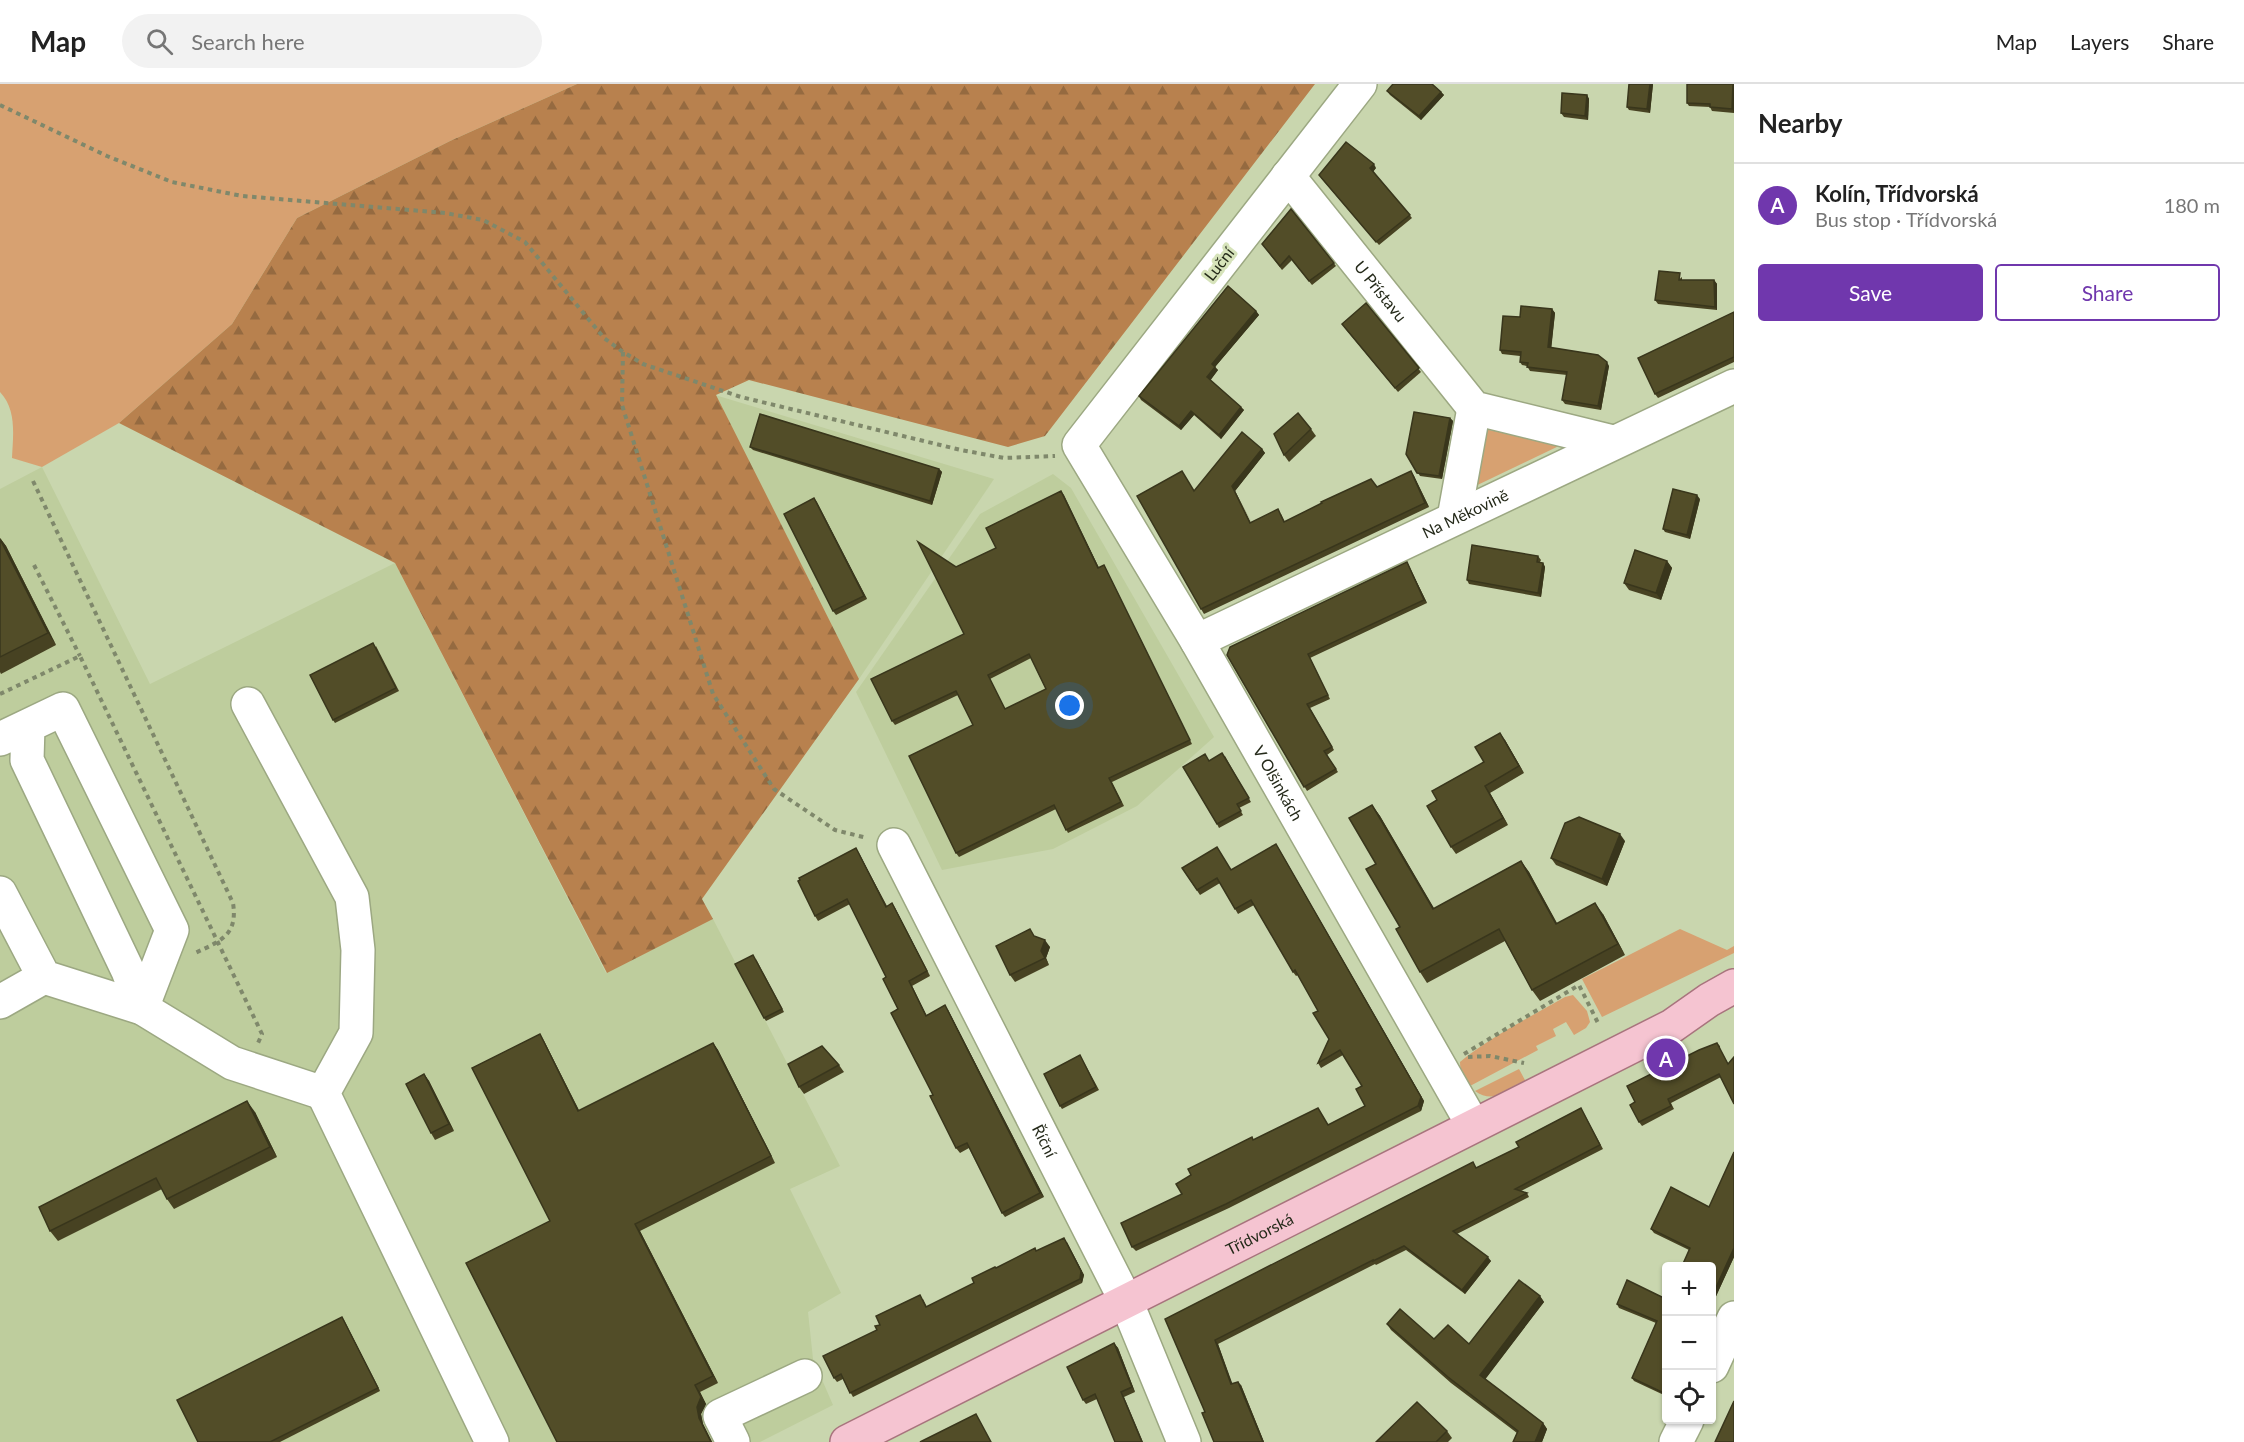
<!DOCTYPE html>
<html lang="en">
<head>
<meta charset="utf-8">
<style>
	body { margin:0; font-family:Lato,sans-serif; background:#f2f2f2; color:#222 }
	.controls { position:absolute; right:18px; bottom:18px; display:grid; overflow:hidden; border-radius:6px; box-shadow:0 2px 4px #0004 }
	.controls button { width:54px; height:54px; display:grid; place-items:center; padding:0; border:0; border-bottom:2px solid #e0e0e0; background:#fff; color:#222; font:30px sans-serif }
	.you { position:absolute; left:1070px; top:622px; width:21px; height:21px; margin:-15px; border:4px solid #fff; border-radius:50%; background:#1a73e8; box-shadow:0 0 0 9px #1a73e833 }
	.badge { display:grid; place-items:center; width:39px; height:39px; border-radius:50%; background:#7037ad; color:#fff; font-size:20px; font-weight:700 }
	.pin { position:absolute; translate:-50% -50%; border:3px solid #fff; box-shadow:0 2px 6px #0006 }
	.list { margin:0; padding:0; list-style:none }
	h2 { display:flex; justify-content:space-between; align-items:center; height:78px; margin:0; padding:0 24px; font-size:26px }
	h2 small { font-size:20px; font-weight:400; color:#767676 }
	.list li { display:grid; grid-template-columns:39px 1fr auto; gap:18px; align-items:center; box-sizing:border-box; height:84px; padding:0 24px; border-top:2px solid #e0e0e0 }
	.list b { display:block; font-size:22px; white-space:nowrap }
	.list p { margin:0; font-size:20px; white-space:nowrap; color:#767676 }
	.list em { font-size:20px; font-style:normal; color:#767676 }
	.actions { display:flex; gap:12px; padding:18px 24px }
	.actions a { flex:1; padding:14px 0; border:2px solid #7037ad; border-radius:6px; text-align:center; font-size:21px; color:#7037ad }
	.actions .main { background:#7037ad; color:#fff }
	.icon { flex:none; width:33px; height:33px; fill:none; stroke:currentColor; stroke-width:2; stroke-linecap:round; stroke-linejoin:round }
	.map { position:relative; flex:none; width:1734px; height:1358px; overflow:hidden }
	header { display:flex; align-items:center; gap:36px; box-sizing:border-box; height:84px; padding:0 30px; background:#fff; border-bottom:2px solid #e0e0e0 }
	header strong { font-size:28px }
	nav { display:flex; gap:33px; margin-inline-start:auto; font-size:21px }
	.search { width:420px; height:54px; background:#f2f2f2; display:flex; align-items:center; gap:15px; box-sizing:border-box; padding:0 21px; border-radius:33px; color:#767676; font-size:22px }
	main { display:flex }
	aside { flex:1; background:#fff }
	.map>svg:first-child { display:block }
</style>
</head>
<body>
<header>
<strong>Map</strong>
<div class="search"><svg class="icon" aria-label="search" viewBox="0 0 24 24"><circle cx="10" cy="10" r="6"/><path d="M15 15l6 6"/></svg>Search here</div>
<nav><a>Map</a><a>Layers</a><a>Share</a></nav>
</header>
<main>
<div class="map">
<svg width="1734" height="1358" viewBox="0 0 1734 1358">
	<defs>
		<pattern id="forest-firs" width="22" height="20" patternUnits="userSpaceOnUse" patternTransform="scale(1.5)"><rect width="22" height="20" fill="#b8814e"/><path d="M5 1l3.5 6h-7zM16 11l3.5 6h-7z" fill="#956a40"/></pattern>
	</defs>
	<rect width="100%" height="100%" fill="#c9d6ae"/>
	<g fill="#becd9d">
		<path d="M715,311L994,395L859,595Z"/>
		<path d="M42,383L150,600L395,479L606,889L713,835L840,1082L790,1105L841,1209L808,1228L813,1275L833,1321L760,1358H0V405Z"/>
		<path d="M1053,390L1071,404L1214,653L1137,722L1053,765L942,786L856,608L980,430Z"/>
	</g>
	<g fill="#d7a171">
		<path d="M0,0H577L450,57L297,134L232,240L119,339L42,383L12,374C13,351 17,326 0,308Z"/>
		<path d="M1479,344L1563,360L1467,406Z"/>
		<path d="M1680,845L1727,866L1734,862V869L1602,933L1582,895Z"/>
		<path d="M1573,911L1587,927L1590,938L1586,944L1574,951L1566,938L1553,945L1556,952L1536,962L1538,966L1470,1002C1463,997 1460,986 1460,978C1492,952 1530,933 1565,913Z"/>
		<path d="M1519,985L1526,998C1510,1007 1492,1020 1475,1007Z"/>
	</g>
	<path fill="url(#forest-firs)" d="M577,0H1315L1045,352L1008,363L749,296L716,311L859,595L702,815L713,835L607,889L395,479L119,339L232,240L297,134L450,57Z"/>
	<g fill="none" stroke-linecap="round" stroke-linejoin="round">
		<g stroke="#9ca882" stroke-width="36">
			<g id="minor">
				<path id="s1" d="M1360,0L1079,361L1197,557L1473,1041"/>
				<path id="s2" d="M1288,92L1474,324L1613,358"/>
				<path d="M1454,434L1474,324"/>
				<path id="s3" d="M1197,557L1734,302"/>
				<path d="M248,620L352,813L358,866L356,949L323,1009L492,1358"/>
				<path d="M0,655L63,625L172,846L142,924L128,887L27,676L28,642"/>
				<path id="s4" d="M894,761L1126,1217L1184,1358"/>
				<path d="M0,809L44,893L142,924L232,979L323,1009"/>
				<path d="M0,918L44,893"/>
				<path d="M1712,1282L1734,1234"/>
				<path d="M733,1358L720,1332L805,1292"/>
				<path d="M1676,1358L1687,1336"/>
			</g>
		</g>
		<g stroke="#a8747d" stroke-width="36">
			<g id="major">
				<path id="s5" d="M847,1358L1672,942L1709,916L1734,902"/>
			</g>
		</g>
		<g stroke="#7f886b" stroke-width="4" stroke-dasharray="4.5 4.5" stroke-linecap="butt">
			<path d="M0,21L107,72L172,98L242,112L445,129L483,136L525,158L604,254L623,268L643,280L741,313L961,366L1004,374L1055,372"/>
			<path d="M623,268L622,321L713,610L774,705L835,746L867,754"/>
			<path d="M33,397L233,819C238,851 221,857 195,869"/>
			<path d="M34,481L80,572"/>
			<path d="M0,610L80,572L262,950L258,959"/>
			<path d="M1464,970L1579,901L1599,941"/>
			<path d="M1468,973L1490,972L1524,979"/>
		</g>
		<use href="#minor" stroke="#fff" stroke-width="33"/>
		<use href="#major" stroke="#f5c4d1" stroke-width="33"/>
	</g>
	<g fill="#474222" fill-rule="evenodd">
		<path d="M1653,0L1650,29L1629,26L1627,23Z"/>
		<path d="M1734,0V29L1712,27L1710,23L1689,22L1687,19Z"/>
		<path d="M1387,7L1441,8L1444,11L1421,36L1390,11Z"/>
		<path d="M1587,11L1589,15L1588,36L1564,33L1561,29Z"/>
		<path d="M1376,84L1373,87L1412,134L1379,161L1321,94Z"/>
		<path d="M1291,125L1336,182L1312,201L1292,176L1282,186L1262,160Z"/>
		<path d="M1682,193V196H1714L1717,200V226L1658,220L1655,216Z"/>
		<path d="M1366,219L1421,288L1398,308L1344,243Z"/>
		<path d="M1552,225L1555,229L1551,264L1609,282L1601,326L1565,320L1562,316L1567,291L1530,287L1527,282L1522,281L1520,278V272L1502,270L1500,266L1520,233Z"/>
		<path d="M1256,227L1259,231L1215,283L1218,286L1210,296L1244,326L1221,355L1194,331L1181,346L1141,316L1139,312Z"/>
		<path d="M1734,228V278L1658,314L1655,310Z"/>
		<path d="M1450,334L1453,337L1442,395L1420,392L1406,370Z"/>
		<path d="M1311,345L1316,352L1289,378L1284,371Z"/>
		<path d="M750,363L939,385L942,388L932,421L753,366Z"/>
		<path d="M1262,365L1265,369L1235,407L1251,439L1281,430L1285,438L1377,403L1411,387L1414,392L1429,423L1204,530L1201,525L1194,407Z"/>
		<path d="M1061,407L1099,484L1104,481L1106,485L1192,660L1112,698L1124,722L1068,749L1056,725L959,773L956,769L973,641L958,611L895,641L892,637L964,550L956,483L996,464ZM1031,574L1046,605L1005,625L990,595Z"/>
		<path d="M814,414L867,515L836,531L833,527Z"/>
		<path d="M1700,415L1690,455L1665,448L1663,445Z"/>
		<path d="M0,454L6,462L56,561L1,590L0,588Z"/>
		<path d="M1538,472L1541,476L1540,478L1543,479L1545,483L1541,513L1469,500L1467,496Z"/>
		<path d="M1667,477L1672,484L1661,516L1629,506L1624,499Z"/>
		<path d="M1407,478L1427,519L1310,574L1330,615L1310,624L1334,666L1327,671L1338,688L1307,707L1227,571Z"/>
		<path d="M376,562L399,607L335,639L333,636Z"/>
		<path d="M1505,656L1524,689L1490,709L1508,741L1456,770L1451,763L1437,716L1484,678Z"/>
		<path d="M1225,672L1251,718L1239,724L1243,731L1219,744L1217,740L1209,677Z"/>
		<path d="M1372,721L1380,732L1434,825L1521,777L1529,788L1557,839L1603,830L1625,871L1540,917L1532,906L1505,857L1427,899L1420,888L1400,843L1376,780Z"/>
		<path d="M1625,757L1607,802L1556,781L1551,774Z"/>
		<path d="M856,764L887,822L892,819L895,824L930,892L912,902L926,931L948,926L1044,1113L1005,1133L1002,1129L969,1064L960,1069L956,1064L933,1011L886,893L850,820L818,837L815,832Z"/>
		<path d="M1279,765L1424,1017L1421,1027L1229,1124L1136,1167L1132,1163L1182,1110L1253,1056L1318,1024L1328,1041L1365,1022L1362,1002L1343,971L1321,984L1318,979L1329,955L1318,927L1298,891L1296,892L1293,888L1254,821L1238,830L1220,799L1200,811L1182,784L1231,786Z"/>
		<path d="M1036,853L1050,863L1046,874L1049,881L1015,898L1010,891Z"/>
		<path d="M756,875L784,928L766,937L764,934Z"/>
		<path d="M540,950L544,957L579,1027L713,959L718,966L775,1079L640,1147L718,1299L700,1308L706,1320L701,1330L703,1340L712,1358H557L550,1137Z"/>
		<path d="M1717,959L1720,962L1721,993L1671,1019L1674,1025L1642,1042L1639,1038L1635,1018Z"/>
		<path d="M1080,971L1099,1006L1062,1025L1060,1022Z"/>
		<path d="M839,981L844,988L804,1010L799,1003Z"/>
		<path d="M424,990L429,997L454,1047L435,1056L431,1049Z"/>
		<path d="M1581,1024L1603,1065L1521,1107L1527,1109L1529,1113L1457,1150L1491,1177L1465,1210L1406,1166L1376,1181L1375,1180L1218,1260L1232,1300L1241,1301L1264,1358H1214L1205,1328L1165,1235L1519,1063Z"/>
		<path d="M255,1028L277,1073L174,1125L167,1115L162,1105L58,1157L50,1147Z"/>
		<path d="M1709,1123L1734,1173L1712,1221V1182L1689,1166L1654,1149L1651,1145Z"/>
		<path d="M1067,1158L1084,1191L1082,1199L853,1313L843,1295L837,1298L834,1294L877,1246L880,1241L923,1215L927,1223L974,1199L996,1184L1037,1167Z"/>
		<path d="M1540,1212L1544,1218L1485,1295L1543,1339L1547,1345L1542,1358H1513L1517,1349L1451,1299L1391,1246L1387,1240L1434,1255L1469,1260Z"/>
		<path d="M1666,1215V1312L1634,1297L1632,1294L1656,1239L1619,1224L1617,1220Z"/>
		<path d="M342,1233L380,1307L280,1358H198Z"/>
		<path d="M1114,1259L1118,1264L1135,1308L1124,1313L1097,1315L1086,1320L1083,1316Z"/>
		<path d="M1447,1347L1452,1354L1448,1358H1376Z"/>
	</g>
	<g fill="#39361c">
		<path d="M1650,0H1653L1650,29L1647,25Z"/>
		<path d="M1733,0H1734V28L1732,25Z"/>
		<path d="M1441,8L1444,11L1421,36L1419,32Z"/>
		<path d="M1587,11L1589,15L1588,36L1585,32Z"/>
		<path d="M1374,80L1376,84L1373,88L1370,84Z"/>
		<path d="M1714,196L1717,200V226L1715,223Z"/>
		<path d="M1552,225L1555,229L1551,267L1548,263Z"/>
		<path d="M1256,227L1259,231L1215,283L1218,286L1210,297L1207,293L1212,280Z"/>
		<path d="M1607,278L1609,282L1601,326L1598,322Z"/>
		<path d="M1241,323L1244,326L1221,355L1219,351Z"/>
		<path d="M1191,327L1194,331L1181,346L1179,342Z"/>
		<path d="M1450,334L1453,337L1442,395L1439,392Z"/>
		<path d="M1262,365L1265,369L1235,407L1254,443L1232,402Z"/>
		<path d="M939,385L942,388L932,421L930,417Z"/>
		<path d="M1411,387L1414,392L1429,423L1425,419Z"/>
		<path d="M1061,407L1064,411L1101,488L1098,484Z"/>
		<path d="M1697,411L1700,415L1690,455L1687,451Z"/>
		<path d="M814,414L817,418L867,515L864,512Z"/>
		<path d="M0,454L6,462L56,561L48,549Z"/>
		<path d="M1667,477L1672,484L1661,516L1656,509Z"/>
		<path d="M1407,478L1409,482L1427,519L1424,516Z"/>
		<path d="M1543,479L1545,483L1541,513L1538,509Z"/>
		<path d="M1500,649L1505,656L1524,689L1519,682Z"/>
		<path d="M1485,702L1490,709L1508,741L1503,734Z"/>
		<path d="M1372,721L1380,732L1441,836L1433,825Z"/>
		<path d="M1620,750L1625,757L1607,802L1602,795Z"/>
		<path d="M1276,760L1424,1017L1421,1027L1418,1022Z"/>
		<path d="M856,764L859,769L889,827L886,823Z"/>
		<path d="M1521,777L1529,788L1563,851L1556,840Z"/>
		<path d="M892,819L895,824L930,892L927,887Z"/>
		<path d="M1595,819L1603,830L1625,871L1618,860Z"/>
		<path d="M1045,856L1050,863L1046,874L1049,881L1041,867Z"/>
		<path d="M909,897L912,902L929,936L926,932Z"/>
		<path d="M945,921L948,926L1044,1113L1040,1109Z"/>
		<path d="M540,950L544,957L583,1034L578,1027Z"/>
		<path d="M713,959L718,966L775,1079L771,1072Z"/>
		<path d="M424,990L429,997L454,1047L449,1040Z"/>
		<path d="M247,1017L255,1028L277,1073L270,1063Z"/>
		<path d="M635,1140L640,1147L718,1299L713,1292Z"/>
		<path d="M1064,1154L1084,1191L1082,1199L1080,1195Z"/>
		<path d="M1734,1164V1173L1712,1221V1212Z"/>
		<path d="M1488,1173L1491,1177L1465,1210L1462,1206Z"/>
		<path d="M1540,1212L1544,1218L1484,1297L1480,1291Z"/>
		<path d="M342,1233L344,1236L380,1307L378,1304Z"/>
		<path d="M1215,1256L1218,1260L1234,1304L1231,1300Z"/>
		<path d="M1114,1259L1118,1264L1135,1308L1132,1303Z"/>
		<path d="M1238,1298L1241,1301L1264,1358H1263Z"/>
		<path d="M695,1301L700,1308L706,1320L701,1330L703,1340L712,1358H711L699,1334Z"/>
		<path d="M1121,1308L1124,1313L1143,1358H1142Z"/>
		<path d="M1543,1339L1547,1345L1542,1358H1535Z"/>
	</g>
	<g fill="#524d28" stroke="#39361c" stroke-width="1.5" fill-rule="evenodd">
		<path d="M1393,0H1432L1441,8L1419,32L1387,7Z"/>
		<path d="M1629,0H1650L1647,25L1627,23Z"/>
		<path d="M1687,0H1733L1732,25L1710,23V20L1687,19Z"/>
		<path d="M1562,9L1587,11L1585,32L1561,29Z"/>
		<path d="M1346,58L1374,80L1370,84L1410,131L1376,158L1319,91Z"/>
		<path d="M1291,125L1334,179L1309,197L1289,172L1280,182L1262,160Z"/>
		<path d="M1659,187L1680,189L1679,196H1714L1715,223L1655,216Z"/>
		<path d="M1228,202L1256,227L1212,280L1215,283L1207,293L1241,323L1219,351L1191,327L1179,342L1139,312Z"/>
		<path d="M1366,219L1419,284L1395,304L1342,240Z"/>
		<path d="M1521,222L1552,225L1548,263L1598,271L1607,278L1598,322L1562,316L1567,288L1527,283L1528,279L1520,278L1521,268L1500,266L1503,232L1520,233Z"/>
		<path d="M1734,228V273L1655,310L1638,274Z"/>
		<path d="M1414,328L1450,334L1439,392L1417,389L1406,370Z"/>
		<path d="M1298,329L1311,345L1284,371L1274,350Z"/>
		<path d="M760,330L939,385L930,417L750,363Z"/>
		<path d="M1242,348L1262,365L1232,402L1250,439L1278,425L1284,438L1322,419L1321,418L1371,395L1377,403L1411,387L1425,419L1201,525L1137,412L1182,387L1194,407Z"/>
		<path d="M1673,405L1697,411L1687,451L1663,445Z"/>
		<path d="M1061,407L1098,484L1104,481L1190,656L1109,694L1121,718L1066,746L1054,721L956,769L909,672L973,641L956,607L892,637L871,595L964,550L918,458L956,483L996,464L986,444ZM1029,570L1046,605L1005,625L988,591Z"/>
		<path d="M814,414L864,512L833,527L784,430Z"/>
		<path d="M0,455L48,549L0,573Z"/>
		<path d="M1472,461L1538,472L1537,478L1543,479L1538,509L1467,496Z"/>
		<path d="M1635,466L1667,477L1656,509L1624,499Z"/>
		<path d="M1407,478L1424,516L1308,570L1328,611L1307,620L1332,663L1324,667L1336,685L1304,703L1227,571L1230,563Z"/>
		<path d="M373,559L396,604L333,636L310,591Z"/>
		<path d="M1500,649L1519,682L1485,702L1503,734L1451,763L1427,722L1437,716L1432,707L1484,678L1475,663Z"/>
		<path d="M1222,669L1249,714L1237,720L1241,727L1217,740L1183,683L1205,670L1209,677Z"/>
		<path d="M1372,721L1433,825L1521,777L1556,840L1595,819L1618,860L1532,906L1499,845L1420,888L1396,845L1400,843L1366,785L1376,780L1349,734Z"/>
		<path d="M1579,733L1620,750L1602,795L1551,774L1565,739Z"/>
		<path d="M1276,760L1421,1013L1418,1022L1226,1120L1132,1163L1121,1139L1182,1110L1176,1100L1191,1091L1188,1085L1252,1053L1253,1056L1318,1024L1328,1041L1365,1022L1356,1005L1362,1002L1340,966L1318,979L1329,955L1313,929L1318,927L1295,886L1293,888L1251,816L1235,825L1217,794L1197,806L1182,784L1217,763L1231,786Z"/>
		<path d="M856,764L886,823L892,819L927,887L909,897L926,932L945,921L1040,1109L1002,1129L967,1059L956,1064L930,1012L933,1011L891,929L898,925L883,895L886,893L847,815L815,832L798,797L800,796L799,794Z"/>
		<path d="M1030,845L1034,852L1045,856L1041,867L1045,874L1010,891L996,862Z"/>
		<path d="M753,871L782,925L764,934L735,880Z"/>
		<path d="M540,950L578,1027L713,959L771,1072L635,1140L713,1292L695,1301L701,1313L697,1323L699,1334L711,1358H557L466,1179L550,1137L472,984Z"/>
		<path d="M1717,959L1728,980L1734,973V1020L1719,990L1668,1015L1671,1022L1639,1038L1630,1021L1635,1018L1627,1002L1699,966Z"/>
		<path d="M822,962L839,981L799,1003L788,980Z"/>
		<path d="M1080,971L1096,1003L1060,1022L1044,990Z"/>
		<path d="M424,990L449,1040L431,1049L406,1000Z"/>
		<path d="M247,1017L270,1063L167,1115L156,1094L50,1147L39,1123Z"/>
		<path d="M1581,1024L1600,1061L1515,1105L1527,1109L1453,1147L1488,1173L1462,1206L1404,1162L1373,1177V1176L1215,1256L1231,1300L1238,1298L1263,1358H1214L1202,1329L1205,1328L1165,1235L1473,1078L1476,1084L1519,1063L1516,1058Z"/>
		<path d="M1734,1068V1164L1712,1212V1182H1682L1690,1164L1651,1145L1671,1103L1709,1123Z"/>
		<path d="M1064,1154L1081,1187L1080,1195L850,1309L841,1290L834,1294L823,1272L877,1246L875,1242L880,1241L876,1232L920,1211L926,1223L974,1199L972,1194L995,1183L996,1184L1035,1164L1036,1167Z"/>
		<path d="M1519,1196L1540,1212L1480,1291L1543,1339L1535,1358H1513L1518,1347L1448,1293L1387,1240L1400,1225L1434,1255L1448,1241L1469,1260Z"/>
		<path d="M1627,1196L1666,1215V1310L1632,1294L1657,1237L1617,1220Z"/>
		<path d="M342,1233L378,1304L270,1358H198L177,1316Z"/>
		<path d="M1114,1259L1132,1303L1121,1308L1142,1358H1115L1095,1310L1083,1316L1067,1283Z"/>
		<path d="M1734,1317V1358H1715Z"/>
		<path d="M1417,1318L1447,1347L1436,1358H1376Z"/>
		<path d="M976,1330L991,1358H920Z"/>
	</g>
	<g text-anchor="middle" stroke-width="6" stroke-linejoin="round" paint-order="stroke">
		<g font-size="16" fill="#252a1a" stroke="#d6e3ba">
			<text transform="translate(1219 180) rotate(-52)" y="6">Luční</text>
			<text dy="6" stroke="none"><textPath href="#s2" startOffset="148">U Přístavu</textPath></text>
			<text dy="6" stroke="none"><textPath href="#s3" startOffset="297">Na Měkovině</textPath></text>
			<text dy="6" stroke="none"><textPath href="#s1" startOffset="850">V Olšinkách</textPath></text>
			<text dy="6" stroke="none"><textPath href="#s4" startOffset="332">Říční</textPath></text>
			<text dy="6" stroke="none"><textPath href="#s5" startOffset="462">Třídvorská</textPath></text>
		</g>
	</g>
</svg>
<div class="controls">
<button>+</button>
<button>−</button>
<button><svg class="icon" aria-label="locate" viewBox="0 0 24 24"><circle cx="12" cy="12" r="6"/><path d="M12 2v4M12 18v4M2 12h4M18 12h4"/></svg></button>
</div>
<div class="you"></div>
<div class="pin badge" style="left:1666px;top:974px">A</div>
</div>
<aside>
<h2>Nearby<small></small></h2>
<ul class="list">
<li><span class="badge">A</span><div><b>Kolín, Třídvorská</b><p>Bus stop · Třídvorská</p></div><em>180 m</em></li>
</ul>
<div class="actions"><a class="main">Save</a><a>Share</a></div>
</aside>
</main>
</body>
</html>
